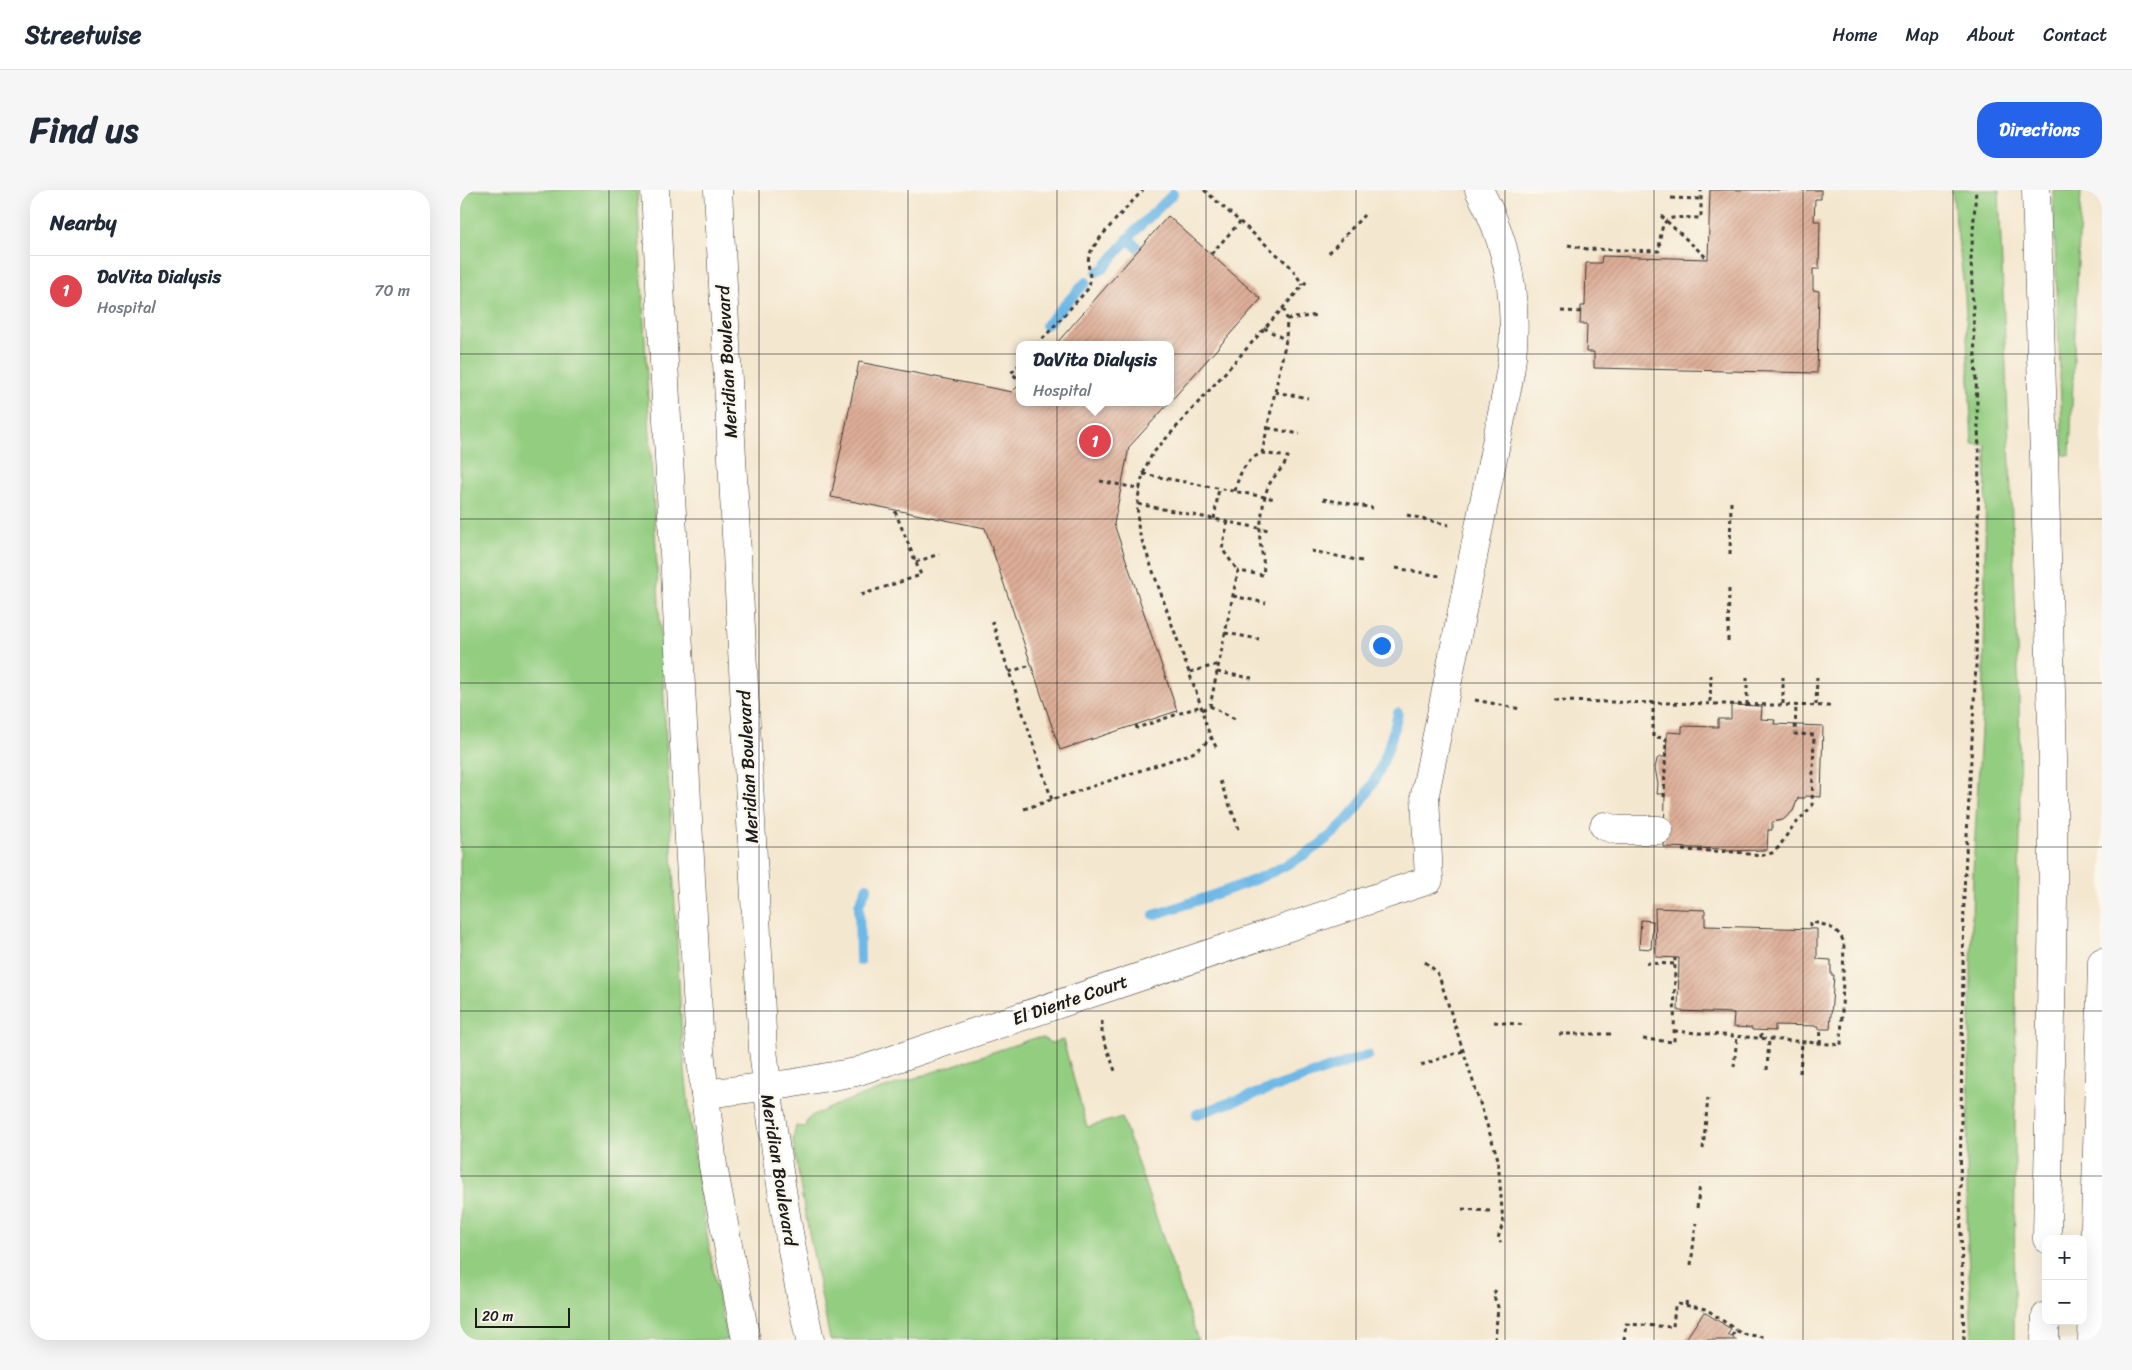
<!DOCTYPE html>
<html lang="en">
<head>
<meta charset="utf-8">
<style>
	body { margin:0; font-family:Sriracha,sans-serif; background:#f6f6f7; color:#1f2937 }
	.controls { position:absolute; right:15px; bottom:15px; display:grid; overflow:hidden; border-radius:10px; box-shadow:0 5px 20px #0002 }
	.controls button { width:45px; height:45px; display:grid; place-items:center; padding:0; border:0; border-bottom:1px solid #e0e1e3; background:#fff; color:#1f2937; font:25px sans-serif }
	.scale { position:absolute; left:15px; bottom:12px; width:95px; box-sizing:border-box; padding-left:5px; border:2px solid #1c1c1c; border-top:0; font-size:14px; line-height:18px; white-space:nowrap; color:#1c1c1c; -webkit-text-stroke:4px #fbf7ec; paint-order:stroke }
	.you { position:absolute; left:921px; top:455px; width:18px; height:18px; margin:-12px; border:4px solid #fff; border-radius:50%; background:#1a73e8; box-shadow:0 0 0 8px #1a73e833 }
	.badge { display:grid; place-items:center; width:32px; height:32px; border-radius:50%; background:#2563eb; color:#fff; font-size:16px; font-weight:700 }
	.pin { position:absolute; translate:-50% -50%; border:2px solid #fff; box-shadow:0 1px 5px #0006 }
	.popup { position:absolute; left:556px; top:151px; width:158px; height:65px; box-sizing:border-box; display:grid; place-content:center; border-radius:10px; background:#fff; filter:drop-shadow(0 1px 4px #0005); font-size:16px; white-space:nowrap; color:#747a83 }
	.popup b { font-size:19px; color:#1f2937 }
	.popup::after { content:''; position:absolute; left:50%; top:100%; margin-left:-10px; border:10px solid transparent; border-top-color:#fff }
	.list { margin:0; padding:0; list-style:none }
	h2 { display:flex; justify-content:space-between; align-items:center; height:65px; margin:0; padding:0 20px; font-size:21px }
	h2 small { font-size:16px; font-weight:400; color:#747a83 }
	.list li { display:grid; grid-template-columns:32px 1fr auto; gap:15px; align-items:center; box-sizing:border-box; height:70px; padding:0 20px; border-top:1px solid #e0e1e3 }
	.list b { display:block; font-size:19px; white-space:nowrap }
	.list p { margin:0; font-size:16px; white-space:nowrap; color:#747a83 }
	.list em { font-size:16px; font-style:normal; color:#747a83 }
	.map { position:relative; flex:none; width:1642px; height:1150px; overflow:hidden; border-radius:20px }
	header { display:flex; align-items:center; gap:30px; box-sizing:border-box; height:70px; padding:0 25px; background:#fff; border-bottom:1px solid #e0e1e3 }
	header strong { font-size:24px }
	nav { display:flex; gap:28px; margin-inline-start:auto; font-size:18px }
	.intro { display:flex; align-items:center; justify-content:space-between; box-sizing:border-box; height:120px; padding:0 30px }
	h1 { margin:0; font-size:35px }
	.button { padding:12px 22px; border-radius:20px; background:#2563eb; color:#fff; font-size:18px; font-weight:700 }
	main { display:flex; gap:30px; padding:0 30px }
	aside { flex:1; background:#fff; border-radius:20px; box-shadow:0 5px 20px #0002 }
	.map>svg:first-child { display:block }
</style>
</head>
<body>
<header>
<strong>Streetwise</strong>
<nav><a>Home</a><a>Map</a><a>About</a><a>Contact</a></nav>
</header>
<div class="intro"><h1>Find us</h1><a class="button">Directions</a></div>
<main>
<aside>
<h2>Nearby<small></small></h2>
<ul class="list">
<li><span class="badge" style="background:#e0444e">1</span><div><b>DaVita Dialysis</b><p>Hospital</p></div><em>70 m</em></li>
</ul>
</aside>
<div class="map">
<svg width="1642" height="1150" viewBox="0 0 1642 1150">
	<defs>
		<pattern id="building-hatch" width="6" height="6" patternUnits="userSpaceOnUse" patternTransform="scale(1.25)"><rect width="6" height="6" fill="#ddae97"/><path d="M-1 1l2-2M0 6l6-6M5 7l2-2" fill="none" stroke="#bd9582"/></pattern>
	</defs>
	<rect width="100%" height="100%" fill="#fbf7ec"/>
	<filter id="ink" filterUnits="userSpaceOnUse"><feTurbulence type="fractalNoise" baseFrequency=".02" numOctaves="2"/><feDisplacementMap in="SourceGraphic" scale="10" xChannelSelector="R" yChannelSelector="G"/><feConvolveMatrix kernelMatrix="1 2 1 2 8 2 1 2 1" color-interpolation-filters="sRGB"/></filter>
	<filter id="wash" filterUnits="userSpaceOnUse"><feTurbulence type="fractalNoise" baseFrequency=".0096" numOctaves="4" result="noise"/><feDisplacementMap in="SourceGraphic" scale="20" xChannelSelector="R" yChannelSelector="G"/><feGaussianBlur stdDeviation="1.12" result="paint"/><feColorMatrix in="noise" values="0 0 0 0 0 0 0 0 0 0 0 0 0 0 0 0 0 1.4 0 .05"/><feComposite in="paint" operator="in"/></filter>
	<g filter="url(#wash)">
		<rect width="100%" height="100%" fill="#f4e7cf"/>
		<g fill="#93cd80" stroke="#58744e">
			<path d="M0,0H177L222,849C231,950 245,1051 268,1150H0Z"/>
			<path d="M1492,0H1539L1559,505L1560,645L1556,791L1554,1150H1512L1507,1037V977L1513,682L1524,486L1526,255L1512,254L1505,106Z"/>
			<path d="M1593,0H1621L1610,265H1603Z"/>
			<path d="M575,848H583L591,853L603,850L627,937L662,927L738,1150H370L342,1007L333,950L336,936L345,937L347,930L352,926L383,912Z"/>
		</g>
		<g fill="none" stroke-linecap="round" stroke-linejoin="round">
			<g stroke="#6db8e6" stroke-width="10">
				<path d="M668,48L679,59"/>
				<path d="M637,82L644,78L674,42L713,4"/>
				<path d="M586,135L626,92"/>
				<path d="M694,725C815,684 907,664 938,523"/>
				<path d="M400,771L399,715L407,697"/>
				<path d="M737,924L908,865"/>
			</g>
		</g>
		<g id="blocks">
			<g fill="url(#building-hatch)">
				<path d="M1250,0H1361V9H1355L1354,31H1360L1359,79H1353V100L1359,101L1357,183L1134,178V162H1126L1127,134H1120L1121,116H1125L1126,73H1141L1142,66L1248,69Z"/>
				<path d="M708,26L801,109L710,212V155H595Z"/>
				<path d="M399,172L552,202L560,194V212H710L669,257L654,334L717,521L600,560L525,338L371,307Z"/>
				<path d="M1271,515L1302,516L1301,529L1315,530L1314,534L1363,536L1361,607L1345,606V608H1338L1333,621L1323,630L1312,632V640H1308L1307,660L1266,661L1267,659L1204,657L1205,604H1197L1198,594L1195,578L1197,569L1200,567H1206L1207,542L1222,543V536L1258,537V529H1271Z"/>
				<path d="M1195,718L1245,720V736L1357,739V769L1371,770V785H1374L1370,839H1359V836L1315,835V841L1292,840V838L1273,837L1274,823L1218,821L1219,768L1196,767Z"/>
				<path d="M1181,730L1193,731L1191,759L1179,758Z"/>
				<path d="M1244,1122L1271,1139L1268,1144L1277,1150H1225Z"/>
			</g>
		</g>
	</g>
	<g filter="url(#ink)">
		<use href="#blocks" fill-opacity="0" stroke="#3c3a37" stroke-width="1"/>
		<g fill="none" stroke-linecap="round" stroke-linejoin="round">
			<g stroke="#3c3a37" stroke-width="29">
				<g id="minor">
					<path d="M1144,636L1157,640H1199"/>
					<path d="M245,904L328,894L396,882L969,690L965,604L1048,194C1061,128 1052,60 1019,0"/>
				</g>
			</g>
			<g stroke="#3c3a37" stroke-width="29">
				<g id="major">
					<path d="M195,0L240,860L253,976L286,1150"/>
					<path d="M258,0L303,860C314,958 329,1054 350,1150"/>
				</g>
			</g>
			<g stroke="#3c3a37" stroke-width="29">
				<g id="highway">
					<path d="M1576,0L1593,568V710L1587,1049"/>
					<path d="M1585,1150L1586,1126"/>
					<path d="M1632,1150L1642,772"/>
				</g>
			</g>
			<g stroke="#3c3a37" stroke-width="3" stroke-dasharray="4 4" stroke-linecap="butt">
				<path d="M744,0L830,76L843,95"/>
				<path d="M1211,8L1241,9"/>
				<path d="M1201,26L1248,69"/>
				<path d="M1108,55L1127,59L1199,61C1202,23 1205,27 1241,28V0"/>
				<path d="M869,63L904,25"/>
				<path d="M751,64L780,32"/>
				<path d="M1101,121L1125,122"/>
				<path d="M827,129L858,125"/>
				<path d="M804,138L826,150"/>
				<path d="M577,155L627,100C634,89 626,77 629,66C632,53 672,12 683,0"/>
				<path d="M560,174L551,183L560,190"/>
				<path d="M815,202L848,208"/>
				<path d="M808,238L840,244"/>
				<path d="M683,284L815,309"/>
				<path d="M640,291L681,299"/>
				<path d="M775,301C779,284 785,270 802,263L826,150L827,129L823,117"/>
				<path d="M863,309L913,318"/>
				<path d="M678,314L809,340"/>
				<path d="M947,325L989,335"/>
				<path d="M754,329L759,298"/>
				<path d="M768,331L762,359L778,381"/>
				<path d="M851,361L902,371"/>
				<path d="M1270,364L1271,312"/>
				<path d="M456,372L479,364"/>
				<path d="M936,378L980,386"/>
				<path d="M401,405L461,385L434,319"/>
				<path d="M773,406L806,413"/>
				<path d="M532,431L592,610"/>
				<path d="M765,443L799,449"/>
				<path d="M1268,451L1269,399"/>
				<path d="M549,482L571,475"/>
				<path d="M730,482L759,474"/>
				<path d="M757,482L792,488"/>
				<path d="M1015,510L1061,519"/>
				<path d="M1094,511L1371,516"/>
				<path d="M1193,511V547L1206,548L1204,610"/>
				<path d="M1250,512L1251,485"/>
				<path d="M1323,514V487"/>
				<path d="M1287,515V486"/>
				<path d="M1356,515L1357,486"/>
				<path d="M750,516L777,530"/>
				<path d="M742,520L750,516L778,381L803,385C806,370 798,355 800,339C802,325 803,305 810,293C816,283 824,278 828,267L802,263"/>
				<path d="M676,535L677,538L741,516"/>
				<path d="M756,557L747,538L741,516L679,342C675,317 679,283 694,262L847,91"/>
				<path d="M760,591L779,639"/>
				<path d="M564,619L730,564L737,561L751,548"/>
				<path d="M1222,660L1277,662L1299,666L1312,663L1319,657L1330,640L1352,616L1354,545L1335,544L1336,515"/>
				<path d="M965,772L976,781L980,789L1038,969L1043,1033L1038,1048L1041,1053"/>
				<path d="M1186,773L1214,774"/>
				<path d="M642,831V844L655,881"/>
				<path d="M1034,832L1066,835"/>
				<path d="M1214,841L1381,855L1384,753C1379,738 1365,734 1350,732V739"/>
				<path d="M1099,844H1151"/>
				<path d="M1301,848V840"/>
				<path d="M1183,849L1214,852L1215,768"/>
				<path d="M1360,854L1361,839"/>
				<path d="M961,875L1003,861"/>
				<path d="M1274,877L1277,846"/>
				<path d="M1307,880L1309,849"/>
				<path d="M1340,883L1342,852"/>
				<path d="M1243,959L1248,908"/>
				<path d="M1237,1018L1240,994"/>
				<path d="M1002,1019L1030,1021"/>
				<path d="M1231,1075L1236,1033"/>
				<path d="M1226,1115L1227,1108"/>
				<path d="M1272,1146L1276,1140L1282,1144L1306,1147"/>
				<path d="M1035,1150L1038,1117L1033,1104L1036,1100"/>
				<path d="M1164,1150L1166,1134L1213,1137L1215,1116L1218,1114L1246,1119L1276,1140"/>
				<path d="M1504,1150L1500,1004L1504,702L1516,475L1519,262L1511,70L1516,0"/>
			</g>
			<use href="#minor" stroke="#fff" stroke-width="28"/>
			<use href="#major" stroke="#fff" stroke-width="28"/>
			<use href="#highway" stroke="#fff" stroke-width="28"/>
		</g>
	</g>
	<path fill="none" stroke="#1c1c1c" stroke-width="1" stroke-opacity="0.55" d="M149,0V1150M299,0V1150M448,0V1150M597,0V1150M746,0V1150M896,0V1150M1045,0V1150M1194,0V1150M1343,0V1150M1493,0V1150M0,164H1642M0,329H1642M0,493H1642M0,657H1642M0,821H1642M0,986H1642"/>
	<g text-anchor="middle" stroke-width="4.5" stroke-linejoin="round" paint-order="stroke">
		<g font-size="18" fill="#1c1c1c" stroke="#fbf7ec">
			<text transform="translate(267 172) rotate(-93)" y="6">Meridian Boulevard</text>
			<text transform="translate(288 577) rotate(-93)" y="6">Meridian Boulevard</text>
			<text transform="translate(610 810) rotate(-19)" y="6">El Diente Court</text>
			<text transform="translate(319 980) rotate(81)" y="6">Meridian Boulevard</text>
		</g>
	</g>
</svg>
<div class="controls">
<button>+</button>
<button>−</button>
</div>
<div class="scale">20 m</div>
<div class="you"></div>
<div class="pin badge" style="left:635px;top:251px;background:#e0444e">1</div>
<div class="popup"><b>DaVita Dialysis</b>Hospital</div>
</div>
</main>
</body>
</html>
